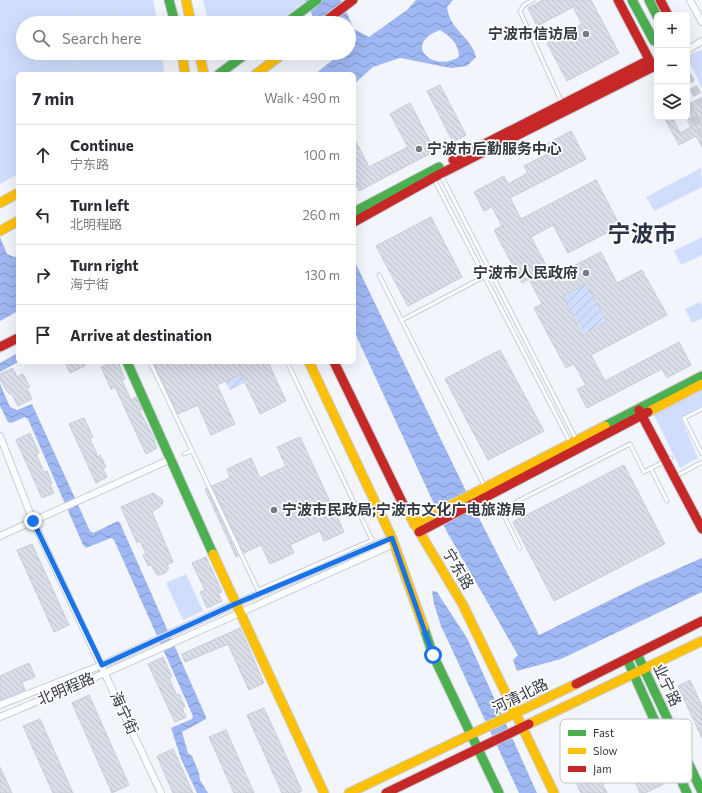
<!DOCTYPE html>
<html lang="en">
<head>
<meta charset="utf-8">
<style>
	body { margin:0; font-family:Commissioner,"Noto Sans SC",sans-serif; background:#f7f7f7; color:#2b2b33 }
	.controls { position:absolute; right:12px; top:12px; display:grid; overflow:hidden; border-radius:6px; box-shadow:0 4px 16px #0002 }
	.controls button { width:36px; height:36px; display:grid; place-items:center; padding:0; border:0; border-bottom:1px solid #e1e1e2; background:#fff; color:#2b2b33; font:20px sans-serif }
	.stop { position:absolute; width:12px; height:12px; margin:-9px; border:3px solid #1a73e8; border-radius:50%; background:#fff }
	.stop.end { background:#1a73e8; border-color:#fff; box-shadow:0 1px 4px #0008 }
	.list { margin:0; padding:0; list-style:none }
	h2 { display:flex; justify-content:space-between; align-items:center; height:52px; margin:0; padding:0 16px; font-size:17px }
	h2 small { font-size:13px; font-weight:400; color:#7c7c81 }
	.list li { display:grid; grid-template-columns:26px 1fr auto; gap:12px; align-items:center; box-sizing:border-box; height:60px; padding:0 16px; border-top:1px solid #e1e1e2 }
	.list b { display:block; font-size:15px; white-space:nowrap }
	.list p { margin:0; font-size:13px; white-space:nowrap; color:#7c7c81 }
	.list em { font-size:13px; font-style:normal; color:#7c7c81 }
	.icon { flex:none; width:22px; height:22px; fill:none; stroke:currentColor; stroke-width:2; stroke-linecap:round; stroke-linejoin:round }
	.map { position:relative; flex:none; width:702px; height:793px; overflow:hidden }
	.search { position:absolute; background:#fff; box-shadow:0 4px 16px #0002; left:16px; top:16px; width:340px; height:44px; display:flex; align-items:center; gap:10px; box-sizing:border-box; padding:0 14px; border-radius:22px; color:#7c7c81; font-size:15px }
	.panel { position:absolute; background:#fff; box-shadow:0 4px 16px #0002; left:16px; top:72px; width:340px; height:292px; border-radius:6px }
	.map>svg:first-child { display:block }
</style>
</head>
<body>
<div class="map">
<svg width="702" height="793" viewBox="0 0 702 793">
	<defs>
		<pattern id="garden-furrows" width="10" height="10" patternUnits="userSpaceOnUse"><rect width="10" height="10" fill="#d0ddfc"/><path d="M-1 1l2-2M0 10L10 0M9 11l2-2" fill="none" stroke="#b3bed9"/></pattern>
		<pattern id="water-waves" width="16" height="10" patternUnits="userSpaceOnUse"><rect width="16" height="10" fill="#9fb7f2"/><path d="M0 5q4-4 8 0t8 0" fill="none" stroke="#8296c6"/></pattern>
		<pattern id="building-back-hatch" width="6" height="6" patternUnits="userSpaceOnUse"><rect width="6" height="6" fill="#dadee9"/><path d="M-1 5l2 2M0 0l6 6M5-1l2 2" fill="none" stroke="#bcbfc9"/></pattern>
	</defs>
	<rect width="100%" height="100%" fill="#f2f5fc"/>
	<g fill="#d0ddfc">
		<path d="M0,0H153L157,23H23V53H162L164,74H18V174L0,184Z"/>
		<path d="M203,0H307L276,23H209Z"/>
		<path d="M702,49V89L687,56Z"/>
		<path d="M701,168L702,187L654,211L646,197Z"/>
		<path d="M702,237V255L681,265L674,251Z"/>
		<path d="M700,302L702,306V318L692,323L685,309Z"/>
		<path d="M702,389V406L681,418L698,458L680,468L654,415Z"/>
		<path d="M186,574L203,611L183,620L166,583Z"/>
	</g>
	<g fill="url(#garden-furrows)">
		<path d="M586,284L606,322L584,334L563,296Z"/>
		<path d="M216,362L258,377L230,390Z"/>
	</g>
	<g fill="url(#water-waves)" fill-rule="evenodd">
		<path d="M305,0H341L354,29L369,37L407,10L416,0H453L447,7C450,31 471,36 476,57L467,66L451,68L400,58L373,67L354,84V74H315L334,59L331,53H349V23H316ZM440,30C451,37 459,44 459,57C432,73 402,44 440,30Z"/>
		<path d="M0,237L7,254L14,257L18,256V311L0,321Z"/>
		<path d="M354,260L481,522L539,635L641,585L702,558V592L561,659L517,671L513,660L518,655L447,532L354,331Z"/>
		<path d="M18,353V362L0,372V363Z"/>
		<path d="M0,384L10,407L17,410L32,404L90,531L93,533L118,521L120,523L206,717V719L182,732L188,753L192,756L199,773L200,780L208,793H197L181,759L171,728L192,719L193,716L114,540L111,538L86,548L83,545L28,419L25,417L11,423L8,422L0,406Z"/>
		<path d="M432,591L437,592L467,638L537,793H519L441,626L434,604Z"/>
	</g>
	<g fill="url(#building-back-hatch)" stroke="#c8ccd3" fill-rule="evenodd">
		<path d="M543,0H591L619,53L567,81L547,43L582,24L573,7L537,26L528,8Z"/>
		<path d="M440,85L466,135L453,142L427,91Z"/>
		<path d="M702,97V147L696,136L679,145L664,117H672L680,133L691,127L687,120V105Z"/>
		<path d="M410,103L435,151L359,191L354,181V138L369,167L408,147L390,114Z"/>
		<path d="M571,131L586,159L510,198L521,219L596,180L620,226L568,253L553,225L531,237L552,277L601,252L617,283L642,270L667,315L591,355L605,381L679,342L691,365L667,378L662,369L587,408L577,389L586,385L574,364L566,368L534,308L542,304L529,279L522,283L494,230L502,226L492,207L484,211L474,192L504,176L508,184L528,173L524,166L551,152L547,144ZM586,284L607,322L583,335L563,296Z"/>
		<path d="M431,217L462,277L408,306L376,246Z"/>
		<path d="M500,350L544,431L488,460L445,379Z"/>
		<path d="M65,362H83L85,366L70,373Z"/>
		<path d="M111,362H118L125,379L122,380L131,400L136,397L142,409L139,410L155,440L154,441L157,448L146,454L115,387L111,389L101,367Z"/>
		<path d="M153,362H268L286,401L260,414L241,374L217,385L235,424L211,435L198,405L178,414Z"/>
		<path d="M13,368L17,377L23,374L30,387L27,388L32,399L18,406L11,393L9,394L0,380V374Z"/>
		<path d="M84,418L93,437L90,439L98,457L100,455L106,467L103,469L107,477L96,483L69,424Z"/>
		<path d="M30,433L39,453L36,454L44,472L47,471L52,483L50,484L54,493L42,498L16,440Z"/>
		<path d="M300,437L344,532L324,541L320,531L290,545L294,553L270,564L261,545L244,553L212,486L230,478L227,469L251,458L260,478L286,466L277,447Z"/>
		<path d="M624,465L665,544L554,601L513,522Z"/>
		<path d="M207,488L238,556L236,557L205,489Z"/>
		<path d="M153,493L163,500L162,505L152,512L173,562L167,565L169,568L165,573L160,575H157L151,565L148,566L143,555L146,553L140,541L137,543L121,507Z"/>
		<path d="M32,544L69,625L54,632L17,550Z"/>
		<path d="M206,557L222,592L218,593L222,601L207,608L200,592L205,590L192,563Z"/>
		<path d="M240,628L264,683L249,690L228,644L185,662L182,654Z"/>
		<path d="M163,657L172,677L169,678L177,696L179,694L185,707L182,708L186,717L175,722L148,664Z"/>
		<path d="M29,663L35,677L22,682L25,690L0,700V676Z"/>
		<path d="M690,680L702,706V738L678,686Z"/>
		<path d="M89,695L129,785L112,793L72,703Z"/>
		<path d="M264,708L302,791L298,793H282L247,715Z"/>
		<path d="M40,719L73,793H53L23,726Z"/>
		<path d="M637,727L664,784L645,793H640L614,738Z"/>
		<path d="M226,730L254,793H234L209,737Z"/>
		<path d="M173,749L193,793H173L157,756Z"/>
		<path d="M587,752L607,793H581L566,762Z"/>
		<path d="M0,767L12,793H0Z"/>
	</g>
	<g fill="none" stroke-linecap="round" stroke-linejoin="round">
		<g stroke="#cccfd7" stroke-width="9" stroke-dasharray="9 4.5" stroke-linecap="butt">
			<path d="M687,75L702,104"/>
			<path d="M687,105L702,133"/>
		</g>
		<g stroke="#caced6" stroke-width="5">
			<g id="lane">
				<path d="M533,0L524,5L520,11L562,103"/>
				<path d="M441,175L576,439"/>
				<path d="M434,179L570,442"/>
				<path d="M379,275L485,487"/>
				<path d="M402,320L491,273"/>
				<path d="M150,362L258,590L372,540L287,362"/>
				<path d="M702,409L684,418L702,454"/>
				<path d="M184,454L191,451"/>
				<path d="M651,469L667,501"/>
				<path d="M680,474L702,462"/>
				<path d="M520,548L505,518L510,505L630,444L644,472L671,458"/>
			</g>
		</g>
		<g stroke="#caced6" stroke-width="8">
			<g id="street">
				<path d="M690,0L702,22"/>
				<path d="M687,50L702,41"/>
				<path d="M0,436L33,521L161,793"/>
				<path d="M0,536L171,459"/>
				<path d="M0,705L102,665L235,604L392,538"/>
				<path d="M0,717L105,673L394,544"/>
			</g>
		</g>
		<g stroke="#caced6" stroke-width="11">
			<g id="fast">
				<path d="M169,0L175,23"/>
				<path d="M632,0L654,41"/>
				<path d="M649,0L657,16"/>
				<path d="M286,23L317,0"/>
				<path d="M219,74L247,53"/>
				<path d="M354,212L439,167"/>
				<path d="M127,362L213,554"/>
				<path d="M605,426L702,376"/>
				<path d="M424,628L433,655L499,793"/>
				<path d="M637,654L702,792"/>
				<path d="M627,659L687,793"/>
			</g>
		</g>
		<g stroke="#caced6" stroke-width="11">
			<g id="slow">
				<path d="M186,0L191,23"/>
				<path d="M182,53L185,74"/>
				<path d="M199,53L204,74"/>
				<path d="M256,74L284,53"/>
				<path d="M0,203L18,193"/>
				<path d="M0,231L18,221"/>
				<path d="M309,362L392,538L424,628"/>
				<path d="M648,412L702,384"/>
				<path d="M404,506L463,605L554,793"/>
				<path d="M414,524L605,426"/>
				<path d="M213,554L324,793"/>
				<path d="M529,724L702,641"/>
				<path d="M349,793L576,684"/>
			</g>
		</g>
		<g stroke="#caced6" stroke-width="11">
			<g id="jam">
				<path d="M618,0L652,65"/>
				<path d="M660,0L668,15"/>
				<path d="M323,23L353,0"/>
				<path d="M453,160L649,60"/>
				<path d="M354,222L440,174L653,67"/>
				<path d="M0,347L18,338"/>
				<path d="M334,362L404,506"/>
				<path d="M639,410L702,529"/>
				<path d="M419,532L648,412"/>
				<path d="M576,684L702,621"/>
				<path d="M386,793L529,724"/>
			</g>
		</g>
		<g stroke="#dedfe1" stroke-width="1.5" stroke-dasharray="2 2" stroke-linecap="butt">
			<path d="M71,0L82,23"/>
			<path d="M103,0L125,23"/>
			<path d="M0,11L3,0"/>
			<path d="M82,53L92,74"/>
			<path d="M153,53L164,64"/>
			<path d="M70,74L78,53"/>
		</g>
		<use href="#lane" stroke="#fdfeff" stroke-width="3"/>
		<use href="#street" stroke="#fdfeff" stroke-width="6"/>
		<use href="#fast" stroke="#4caf50" stroke-width="9"/>
		<use href="#slow" stroke="#ffc107" stroke-width="9"/>
		<use href="#jam" stroke="#c62828" stroke-width="9"/>
	</g>
	<g fill="none" stroke-linecap="round" stroke-linejoin="round">
		<path stroke="#1a73e8" stroke-width="5" d="M33,521L102,665L235,604L392,538L433,655"/>
	</g>
	<g fill="#767b84" stroke="#fff" stroke-width="1.5">
		<circle cx="586" cy="34" r="4"/>
		<circle cx="419" cy="149" r="4"/>
		<circle cx="586" cy="273" r="4"/>
		<circle cx="274" cy="510" r="4"/>
	</g>
	<g text-anchor="middle" stroke-width="3.5" stroke-linejoin="round" paint-order="stroke">
		<g font-size="15" font-weight="bold" fill="#343943" stroke="#fff" text-anchor="end">
			<text x="578" y="39">宁波市信访局</text>
			<text x="427" y="154" text-anchor="start">宁波市后勤服务中心</text>
			<text x="578" y="278">宁波市人民政府</text>
			<text x="282" y="515" text-anchor="start">宁波市民政局;宁波市文化广电旅游局</text>
		</g>
		<g font-size="15" fill="#343943" stroke="#fff">
			<text transform="translate(458 569) rotate(59)" y="5">宁东路</text>
			<text transform="translate(667 685) rotate(65)" y="5">业宁路</text>
			<text transform="translate(66 689) rotate(-23)" y="5">北明程路</text>
			<text transform="translate(520 696) rotate(-26)" y="5">河清北路</text>
			<text transform="translate(124 713) rotate(65)" y="5">海宁街</text>
		</g>
		<g font-size="23" font-weight="bold" fill="#2a3247" stroke="#fff">
			<text x="642" y="242">宁波市</text>
		</g>
	</g>
	<rect x="560" y="719" width="132" height="64" rx="6" fill="#fff" stroke="#c2c4c7" stroke-width="1"/>
	<rect x="568" y="730" width="18" height="6" fill="#4caf50"/>
	<rect x="568" y="748" width="18" height="6" fill="#ffc107"/>
	<rect x="568" y="766" width="18" height="6" fill="#c62828"/>
	<g font-size="11" fill="#343943">
		<text x="593" y="737">Fast</text>
		<text x="593" y="755">Slow</text>
		<text x="593" y="773">Jam</text>
	</g>
</svg>
<div class="controls">
<button>+</button>
<button>−</button>
<button><svg class="icon" aria-label="layers" viewBox="0 0 24 24"><path d="M12 4l9 5-9 5-9-5zM3 14l9 5 9-5"/></svg></button>
</div>
<div class="stop" style="left:433px;top:655px"></div>
<div class="stop end" style="left:33px;top:521px"></div>
<div class="search"><svg class="icon" aria-label="search" viewBox="0 0 24 24"><circle cx="10" cy="10" r="6"/><path d="M15 15l6 6"/></svg>Search here</div>
<section class="panel">
<h2>7 min<small>Walk · 490 m</small></h2>
<ul class="list">
<li><svg class="icon" aria-label="ahead" viewBox="0 0 24 24"><path d="M12 20V5M6 11l6-6 6 6"/></svg><div><b>Continue</b><p>宁东路</p></div><em>100 m</em></li>
<li><svg class="icon" aria-label="left" viewBox="0 0 24 24"><path d="M17 20v-9H6M10 6l-5 5 5 5"/></svg><div><b>Turn left</b><p>北明程路</p></div><em>260 m</em></li>
<li><svg class="icon" aria-label="right" viewBox="0 0 24 24"><path d="M7 20v-9h11M14 6l5 5-5 5"/></svg><div><b>Turn right</b><p>海宁街</p></div><em>130 m</em></li>
<li><svg class="icon" aria-label="arrive" viewBox="0 0 24 24"><path d="M6 21V4h12l-3 4 3 4H6"/></svg><div><b>Arrive at destination</b></div></li>
</ul>
</section>
</div>
</body>
</html>
